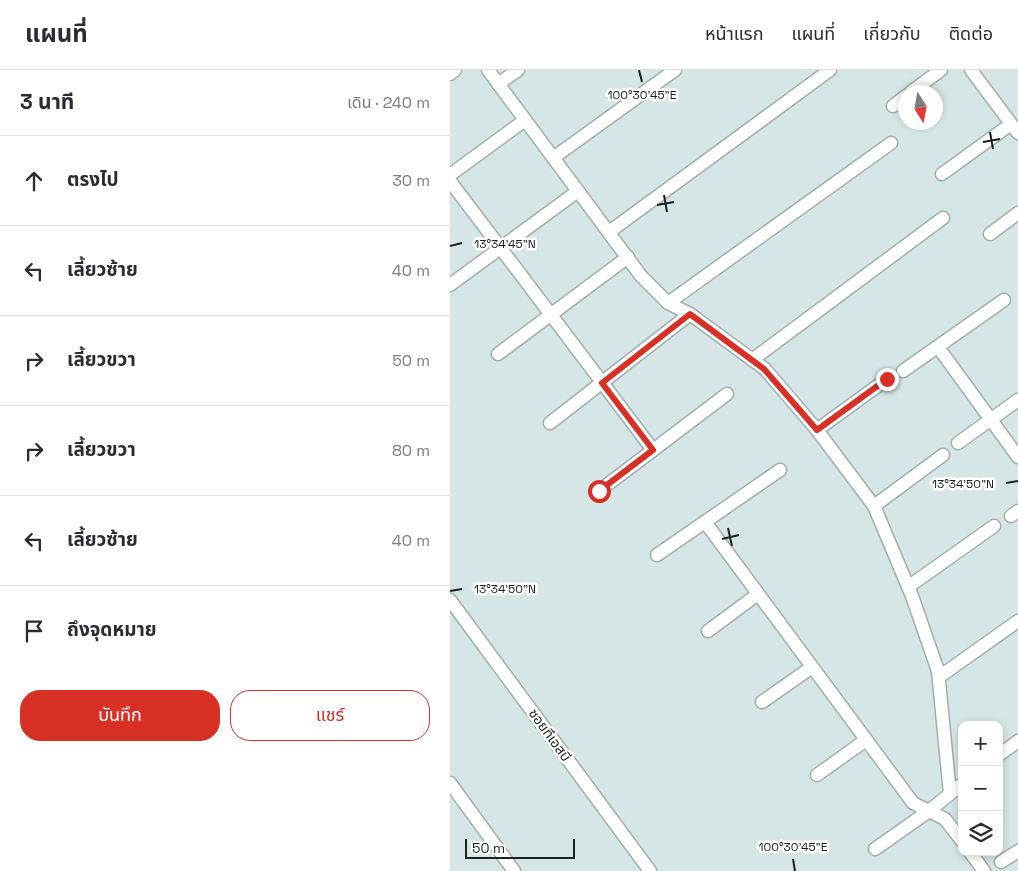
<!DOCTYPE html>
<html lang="th">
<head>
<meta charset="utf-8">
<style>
	body { margin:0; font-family:"Space Grotesk","Noto Sans Thai",sans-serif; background:#f2f2f3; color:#2b2b33 }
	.controls { position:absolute; right:15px; bottom:15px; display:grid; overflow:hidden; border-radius:10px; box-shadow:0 2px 8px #0003 }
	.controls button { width:45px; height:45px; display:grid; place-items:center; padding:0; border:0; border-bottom:1px solid #e1e1e2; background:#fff; color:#2b2b33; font:25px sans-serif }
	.compass { position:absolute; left:448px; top:15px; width:45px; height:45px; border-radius:50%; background:#fff; box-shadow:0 2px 8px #0003; rotate:169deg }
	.scale { position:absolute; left:15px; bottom:12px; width:110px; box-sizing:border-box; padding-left:5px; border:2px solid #1b2121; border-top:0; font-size:14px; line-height:18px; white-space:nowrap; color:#1b2121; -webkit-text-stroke:4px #fff; paint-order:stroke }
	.stop { position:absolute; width:15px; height:15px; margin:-11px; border:4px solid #d93025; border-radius:50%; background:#fff }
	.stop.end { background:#d93025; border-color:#fff; box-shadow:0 1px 5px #0008 }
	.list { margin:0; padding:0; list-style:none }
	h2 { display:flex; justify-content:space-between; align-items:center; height:65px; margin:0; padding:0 20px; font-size:21px }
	h2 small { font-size:16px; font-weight:400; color:#7c7c81 }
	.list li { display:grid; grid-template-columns:32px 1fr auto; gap:15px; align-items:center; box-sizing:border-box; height:90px; padding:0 20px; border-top:1px solid #e1e1e2 }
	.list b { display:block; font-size:19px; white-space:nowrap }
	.list em { font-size:16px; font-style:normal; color:#7c7c81 }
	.actions { display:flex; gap:10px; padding:15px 20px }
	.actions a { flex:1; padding:11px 0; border:1px solid #d93025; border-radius:20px; text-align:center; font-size:18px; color:#d93025 }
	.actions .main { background:#d93025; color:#fff }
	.icon { flex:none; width:28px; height:28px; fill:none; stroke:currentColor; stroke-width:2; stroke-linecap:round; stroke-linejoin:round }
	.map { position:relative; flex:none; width:568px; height:801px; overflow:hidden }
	header { display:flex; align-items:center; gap:30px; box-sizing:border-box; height:70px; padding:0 25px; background:#fff; border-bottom:1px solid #e1e1e2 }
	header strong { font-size:24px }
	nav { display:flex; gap:28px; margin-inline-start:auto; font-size:18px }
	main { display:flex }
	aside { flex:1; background:#fff }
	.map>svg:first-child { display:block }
</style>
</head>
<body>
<header>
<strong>แผนที่</strong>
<nav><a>หน้าแรก</a><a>แผนที่</a><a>เกี่ยวกับ</a><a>ติดต่อ</a></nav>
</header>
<main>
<aside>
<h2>3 นาที<small>เดิน · 240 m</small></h2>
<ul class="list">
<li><svg class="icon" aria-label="ahead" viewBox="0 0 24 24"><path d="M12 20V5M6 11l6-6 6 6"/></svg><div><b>ตรงไป</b></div><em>30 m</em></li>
<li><svg class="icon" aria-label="left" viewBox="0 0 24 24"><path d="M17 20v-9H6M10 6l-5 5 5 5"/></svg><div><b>เลี้ยวซ้าย</b></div><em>40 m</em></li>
<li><svg class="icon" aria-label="right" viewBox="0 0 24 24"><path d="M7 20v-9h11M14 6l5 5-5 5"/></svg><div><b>เลี้ยวขวา</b></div><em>50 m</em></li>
<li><svg class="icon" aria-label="right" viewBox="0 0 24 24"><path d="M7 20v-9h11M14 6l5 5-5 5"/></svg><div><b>เลี้ยวขวา</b></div><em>80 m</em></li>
<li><svg class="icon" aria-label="left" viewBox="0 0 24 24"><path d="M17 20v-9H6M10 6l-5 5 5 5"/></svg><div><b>เลี้ยวซ้าย</b></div><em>40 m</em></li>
<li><svg class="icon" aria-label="arrive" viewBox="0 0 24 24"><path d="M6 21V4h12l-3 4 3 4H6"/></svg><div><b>ถึงจุดหมาย</b></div></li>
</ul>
<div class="actions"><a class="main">บันทึก</a><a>แชร์</a></div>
</aside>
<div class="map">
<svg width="568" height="801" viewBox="0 0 568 801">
	<rect width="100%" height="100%" fill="#d6e5e6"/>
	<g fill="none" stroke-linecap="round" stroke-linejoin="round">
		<g stroke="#a0afb0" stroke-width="15">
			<g id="street">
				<path d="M38,0L191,206L218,233L240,244L315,299L367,360L424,436L462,526L488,601L500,724"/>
				<path d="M521,0L568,63"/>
				<path d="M0,4L5,0"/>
				<path d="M48,14L68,0"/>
				<path d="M461,22L491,0"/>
				<path d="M443,36L456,26"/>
				<path d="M103,88L225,0"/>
				<path d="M492,104L561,54"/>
				<path d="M0,105L75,50"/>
				<path d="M0,111L203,380"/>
				<path d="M159,162L380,0"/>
				<path d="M540,164L568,143"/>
				<path d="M0,215L128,121"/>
				<path d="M218,233L441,73"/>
				<path d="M488,277L568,387"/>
				<path d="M48,284L178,187"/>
				<path d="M302,290L493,148"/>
				<path d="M453,301L554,230"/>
				<path d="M100,353L240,244"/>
				<path d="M367,360L437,309"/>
				<path d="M508,373L568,330"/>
				<path d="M149,421L277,324"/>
				<path d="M424,436L493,385"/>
				<path d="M561,446L568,441"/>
				<path d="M255,452L463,733L495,749L512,771"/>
				<path d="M207,485L330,400"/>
				<path d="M458,517L544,456"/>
				<path d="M0,530L200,801"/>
				<path d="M258,561L308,524"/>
				<path d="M489,607L568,551"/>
				<path d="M312,632L362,597"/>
				<path d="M549,685L568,671"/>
				<path d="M367,705L416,670"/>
				<path d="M0,713L64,801"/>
				<path d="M425,779L479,741L512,714"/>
				<path d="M520,782L534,801"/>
				<path d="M551,792L568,781"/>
			</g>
		</g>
		<use href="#street" stroke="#fff" stroke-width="12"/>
	</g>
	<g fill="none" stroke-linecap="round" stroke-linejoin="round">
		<path stroke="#d93025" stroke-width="6" d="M149,421L203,380L152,313L240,244L314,299L367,360L437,309"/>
	</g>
	<path fill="none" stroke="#1b2121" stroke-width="2" d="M189,0L192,12M540,62L543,79M533,72L550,69M214,125L217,142M207,135L224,132M0,176L12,173M556,413L568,411M278,458L282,476M272,469L289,465M0,521L12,519M343,789L345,801"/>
	<g text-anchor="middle" stroke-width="5" stroke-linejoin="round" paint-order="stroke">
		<g font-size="14" fill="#1b2121" stroke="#fff">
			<text transform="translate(100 665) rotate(54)" y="5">ซอยทีเอสบี</text>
		</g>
	</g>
	<g font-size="12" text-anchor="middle" fill="#1b2121" stroke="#fff" stroke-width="5" stroke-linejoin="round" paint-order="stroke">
		<text x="192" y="29">100°30'45"E</text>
		<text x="55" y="178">13°34'45"N</text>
		<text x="513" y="418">13°34'50"N</text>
		<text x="55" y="523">13°34'50"N</text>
		<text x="343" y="781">100°30'45"E</text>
	</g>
</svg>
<div class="controls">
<button>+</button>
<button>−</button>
<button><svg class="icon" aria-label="layers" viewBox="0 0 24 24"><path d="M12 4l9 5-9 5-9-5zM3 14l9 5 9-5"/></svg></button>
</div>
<svg class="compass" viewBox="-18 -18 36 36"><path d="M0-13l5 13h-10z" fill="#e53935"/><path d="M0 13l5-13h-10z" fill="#7c7c81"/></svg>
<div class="scale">50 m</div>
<div class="stop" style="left:149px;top:421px"></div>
<div class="stop end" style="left:437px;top:309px"></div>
</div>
</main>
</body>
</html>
